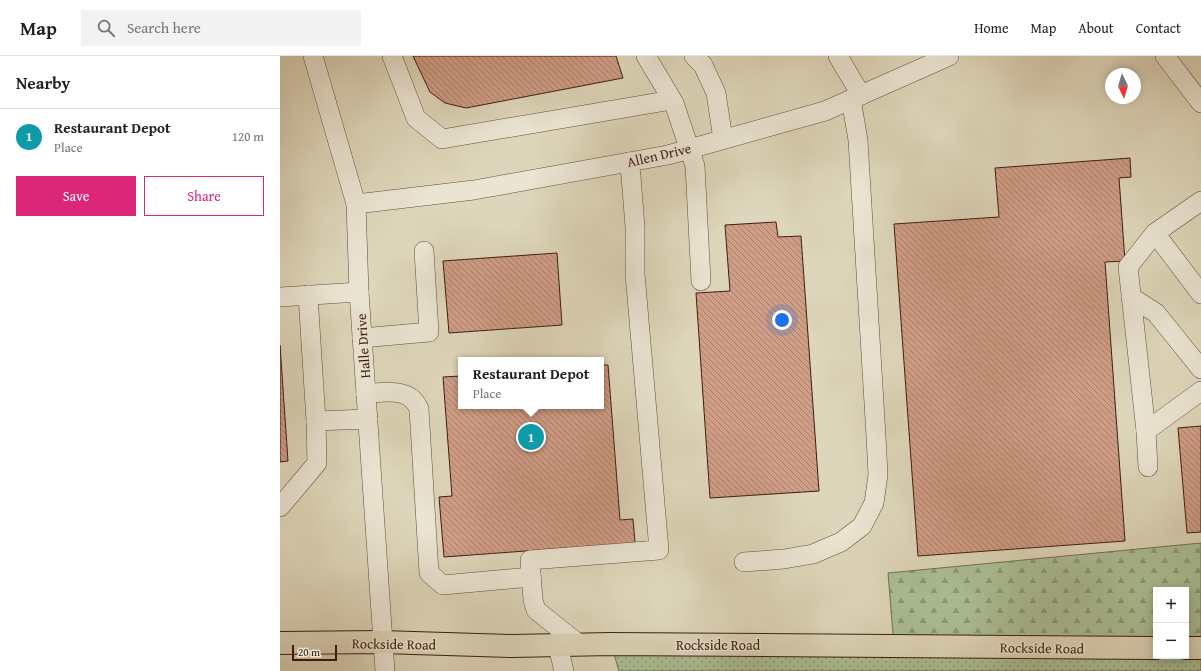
<!DOCTYPE html>
<html lang="en">
<head>
<meta charset="utf-8">
<style>
	body { margin:0; font-family:"Gentium Book Plus",serif; background:#f2f2f2; color:#202124 }
	.controls { position:absolute; right:12px; bottom:12px; display:grid; overflow:hidden; border-radius:0px; box-shadow:0 2px 10px #0003 }
	.controls button { width:36px; height:36px; display:grid; place-items:center; padding:0; border:0; border-bottom:1px solid #e0e0e0; background:#fff; color:#202124; font:20px sans-serif }
	.compass { position:absolute; left:825px; top:12px; width:36px; height:36px; border-radius:50%; background:#fff; box-shadow:0 2px 10px #0003; rotate:175deg }
	.scale { position:absolute; left:12px; bottom:10px; width:45px; box-sizing:border-box; padding-left:4px; border:2px solid #3d1d10; border-top:0; font-size:11px; line-height:14px; white-space:nowrap; color:#3d1d10; -webkit-text-stroke:3px #eae4d2; paint-order:stroke }
	.you { position:absolute; left:502px; top:264px; width:14px; height:14px; margin:-10px; border:3px solid #fff; border-radius:50%; background:#1a73e8; box-shadow:0 0 0 6px #1a73e833 }
	.badge { display:grid; place-items:center; width:26px; height:26px; border-radius:50%; background:#db2777; color:#fff; font-size:13px; font-weight:700 }
	.pin { position:absolute; translate:-50% -50%; border:2px solid #fff; box-shadow:0 1px 4px #0006 }
	.popup { position:absolute; left:178px; top:301px; width:146px; height:52px; box-sizing:border-box; display:grid; place-content:center; border-radius:0px; background:#fff; filter:drop-shadow(0 1px 3px #0005); font-size:13px; white-space:nowrap; color:#757577 }
	.popup b { font-size:15px; color:#202124 }
	.popup::after { content:''; position:absolute; left:50%; top:100%; margin-left:-8px; border:8px solid transparent; border-top-color:#fff }
	.list { margin:0; padding:0; list-style:none }
	h2 { display:flex; justify-content:space-between; align-items:center; height:52px; margin:0; padding:0 16px; font-size:17px }
	h2 small { font-size:13px; font-weight:400; color:#757577 }
	.list li { display:grid; grid-template-columns:26px 1fr auto; gap:12px; align-items:center; box-sizing:border-box; height:56px; padding:0 16px; border-top:1px solid #e0e0e0 }
	.list b { display:block; font-size:15px; white-space:nowrap }
	.list p { margin:0; font-size:13px; white-space:nowrap; color:#757577 }
	.list em { font-size:13px; font-style:normal; color:#757577 }
	.actions { display:flex; gap:8px; padding:12px 16px }
	.actions a { flex:1; padding:9px 0; border:1px solid #db2777; border-radius:0px; text-align:center; font-size:14px; color:#db2777 }
	.actions .main { background:#db2777; color:#fff }
	.icon { flex:none; width:22px; height:22px; fill:none; stroke:currentColor; stroke-width:2; stroke-linecap:round; stroke-linejoin:round }
	.map { position:relative; flex:none; width:921px; height:615px; overflow:hidden }
	header { display:flex; align-items:center; gap:24px; box-sizing:border-box; height:56px; padding:0 20px; background:#fff; border-bottom:1px solid #e0e0e0 }
	header strong { font-size:19px }
	nav { display:flex; gap:22px; margin-inline-start:auto; font-size:14px }
	.search { width:280px; height:36px; background:#f2f2f2; display:flex; align-items:center; gap:10px; box-sizing:border-box; padding:0 14px; border-radius:0px; color:#757577; font-size:15px }
	main { display:flex }
	aside { flex:1; background:#fff }
	.map>svg:first-child { display:block }
</style>
</head>
<body>
<header>
<strong>Map</strong>
<div class="search"><svg class="icon" aria-label="search" viewBox="0 0 24 24"><circle cx="10" cy="10" r="6"/><path d="M15 15l6 6"/></svg>Search here</div>
<nav><a>Home</a><a>Map</a><a>About</a><a>Contact</a></nav>
</header>
<main>
<aside>
<h2>Nearby<small></small></h2>
<ul class="list">
<li><span class="badge" style="background:#0f9aa8">1</span><div><b>Restaurant Depot</b><p>Place</p></div><em>120 m</em></li>
</ul>
<div class="actions"><a class="main">Save</a><a>Share</a></div>
</aside>
<div class="map">
<svg width="921" height="615" viewBox="0 0 921 615">
	<defs>
		<pattern id="grass-dots" width="8" height="8" patternUnits="userSpaceOnUse"><rect width="8" height="8" fill="#abbf95"/><path d="M2 2h.1M6 6h.1" fill="none" stroke="#8c9b78" stroke-width="1.8" stroke-linecap="round"/></pattern>
		<pattern id="forest-firs" width="22" height="20" patternUnits="userSpaceOnUse"><rect width="22" height="20" fill="#abbf95"/><path d="M5 1l3.5 6h-7zM16 11l3.5 6h-7z" fill="#8c9b78"/></pattern>
		<pattern id="building-back-hatch" width="6" height="6" patternUnits="userSpaceOnUse"><rect width="6" height="6" fill="#d09d86"/><path d="M-1 5l2 2M0 0l6 6M5-1l2 2" fill="none" stroke="#aa7f6c"/></pattern>
	</defs>
	<rect width="100%" height="100%" fill="#ded6ba"/>
	<filter id="stains"><feTurbulence type="fractalNoise" baseFrequency=".005" numOctaves="4"/><feColorMatrix values="0 0 0 0 .2 0 0 0 0 .09 0 0 0 0 .02 0 0 0 .5 -.17"/></filter>
	<radialGradient id="worn" r=".72"><stop offset=".6" stop-color="#630" stop-opacity="0"/><stop offset="1" stop-color="#630" stop-opacity=".3"/></radialGradient>
	<path fill="url(#grass-dots)" stroke="#746e52" d="M331,588L876,600H906L921,592V615H339Z"/>
	<path fill="url(#forest-firs)" stroke="#746e52" d="M921,487V592H906V534H876V592L614,590L608,517Z"/>
	<g fill="url(#building-back-hatch)" stroke="#3d1d10">
		<path d="M133,0H336L343,22L186,52L165,47L150,36Z"/>
		<path d="M850,102L851,121L839,122L845,205L825,206L845,485L638,500L614,168L719,161L715,112Z"/>
		<path d="M496,166L498,181L521,180L539,435L430,442L416,237L450,235L445,169Z"/>
		<path d="M277,197L282,269L169,277L163,205Z"/>
		<path d="M0,289L8,405L0,406Z"/>
		<path d="M321,309H328L340,464L353,463L355,487L164,501L159,441L172,440L163,321L181,320V350H321Z"/>
		<path d="M921,370V476L907,477L898,372Z"/>
	</g>
	<g fill="none" stroke-linecap="round" stroke-linejoin="round">
		<g stroke="#654b3a" stroke-width="20">
			<g id="minor">
				<path d="M33,0L76,148L79,236L105,615"/>
				<path d="M112,0L136,62L162,83L392,44"/>
				<path d="M366,0L394,47L415,110L421,225"/>
				<path d="M414,0L423,9L436,37L443,83"/>
				<path d="M558,0L581,39"/>
				<path d="M885,0L921,47"/>
				<path d="M76,148L194,134L388,99L545,55L669,0"/>
				<path d="M875,177L921,238"/>
				<path d="M28,239L36,365"/>
				<path d="M0,241L79,236"/>
				<path d="M851,241L876,257L921,313"/>
				<path d="M82,282L149,276L144,195"/>
				<path d="M86,338C99,336 125,333 134,345C136,347 138,351 139,353L149,517L163,529L251,521"/>
				<path d="M866,375L921,335"/>
				<path d="M868,411L866,375L848,211L875,177L921,145"/>
				<path d="M0,451L37,407L36,365L88,363"/>
				<path d="M464,506L504,503L533,498L561,486L582,470L594,447L598,419L596,380L578,84L571,43"/>
				<path d="M300,589L256,554L253,544L250,504L379,494L355,218V171L351,120L349,106"/>
				<path d="M278,590L284,615"/>
			</g>
		</g>
		<g stroke="#3d1d10" stroke-width="24">
			<g id="major">
				<path d="M0,587L102,586L232,590L331,588L876,592"/>
				<path d="M906,592H921"/>
			</g>
		</g>
		<use href="#minor" stroke="#eae4d2" stroke-width="19"/>
		<use href="#major" stroke="#ded6ba" stroke-width="22"/>
	</g>
	<g text-anchor="middle" stroke-width="3" stroke-linejoin="round" paint-order="stroke">
		<g font-size="14" fill="#3d1d10" stroke="#eae4d2">
			<text transform="translate(379 99) rotate(-13)" y="5">Allen Drive</text>
			<text transform="translate(83 290) rotate(-94)" y="5">Halle Drive</text>
			<text transform="translate(114 588) rotate(1)" y="5">Rockside Road</text>
			<text x="438" y="594">Rockside Road</text>
			<text transform="translate(762 592) rotate(1)" y="5">Rockside Road</text>
		</g>
	</g>
	<rect width="100%" height="100%" filter="url(#stains)"/>
	<rect width="100%" height="100%" fill="url(#worn)"/>
</svg>
<div class="controls">
<button>+</button>
<button>−</button>
</div>
<svg class="compass" viewBox="-18 -18 36 36"><path d="M0-13l5 13h-10z" fill="#e53935"/><path d="M0 13l5-13h-10z" fill="#757577"/></svg>
<div class="scale">20 m</div>
<div class="you"></div>
<div class="pin badge" style="left:251px;top:381px;background:#0f9aa8">1</div>
<div class="popup"><b>Restaurant Depot</b>Place</div>
</div>
</main>
</body>
</html>
